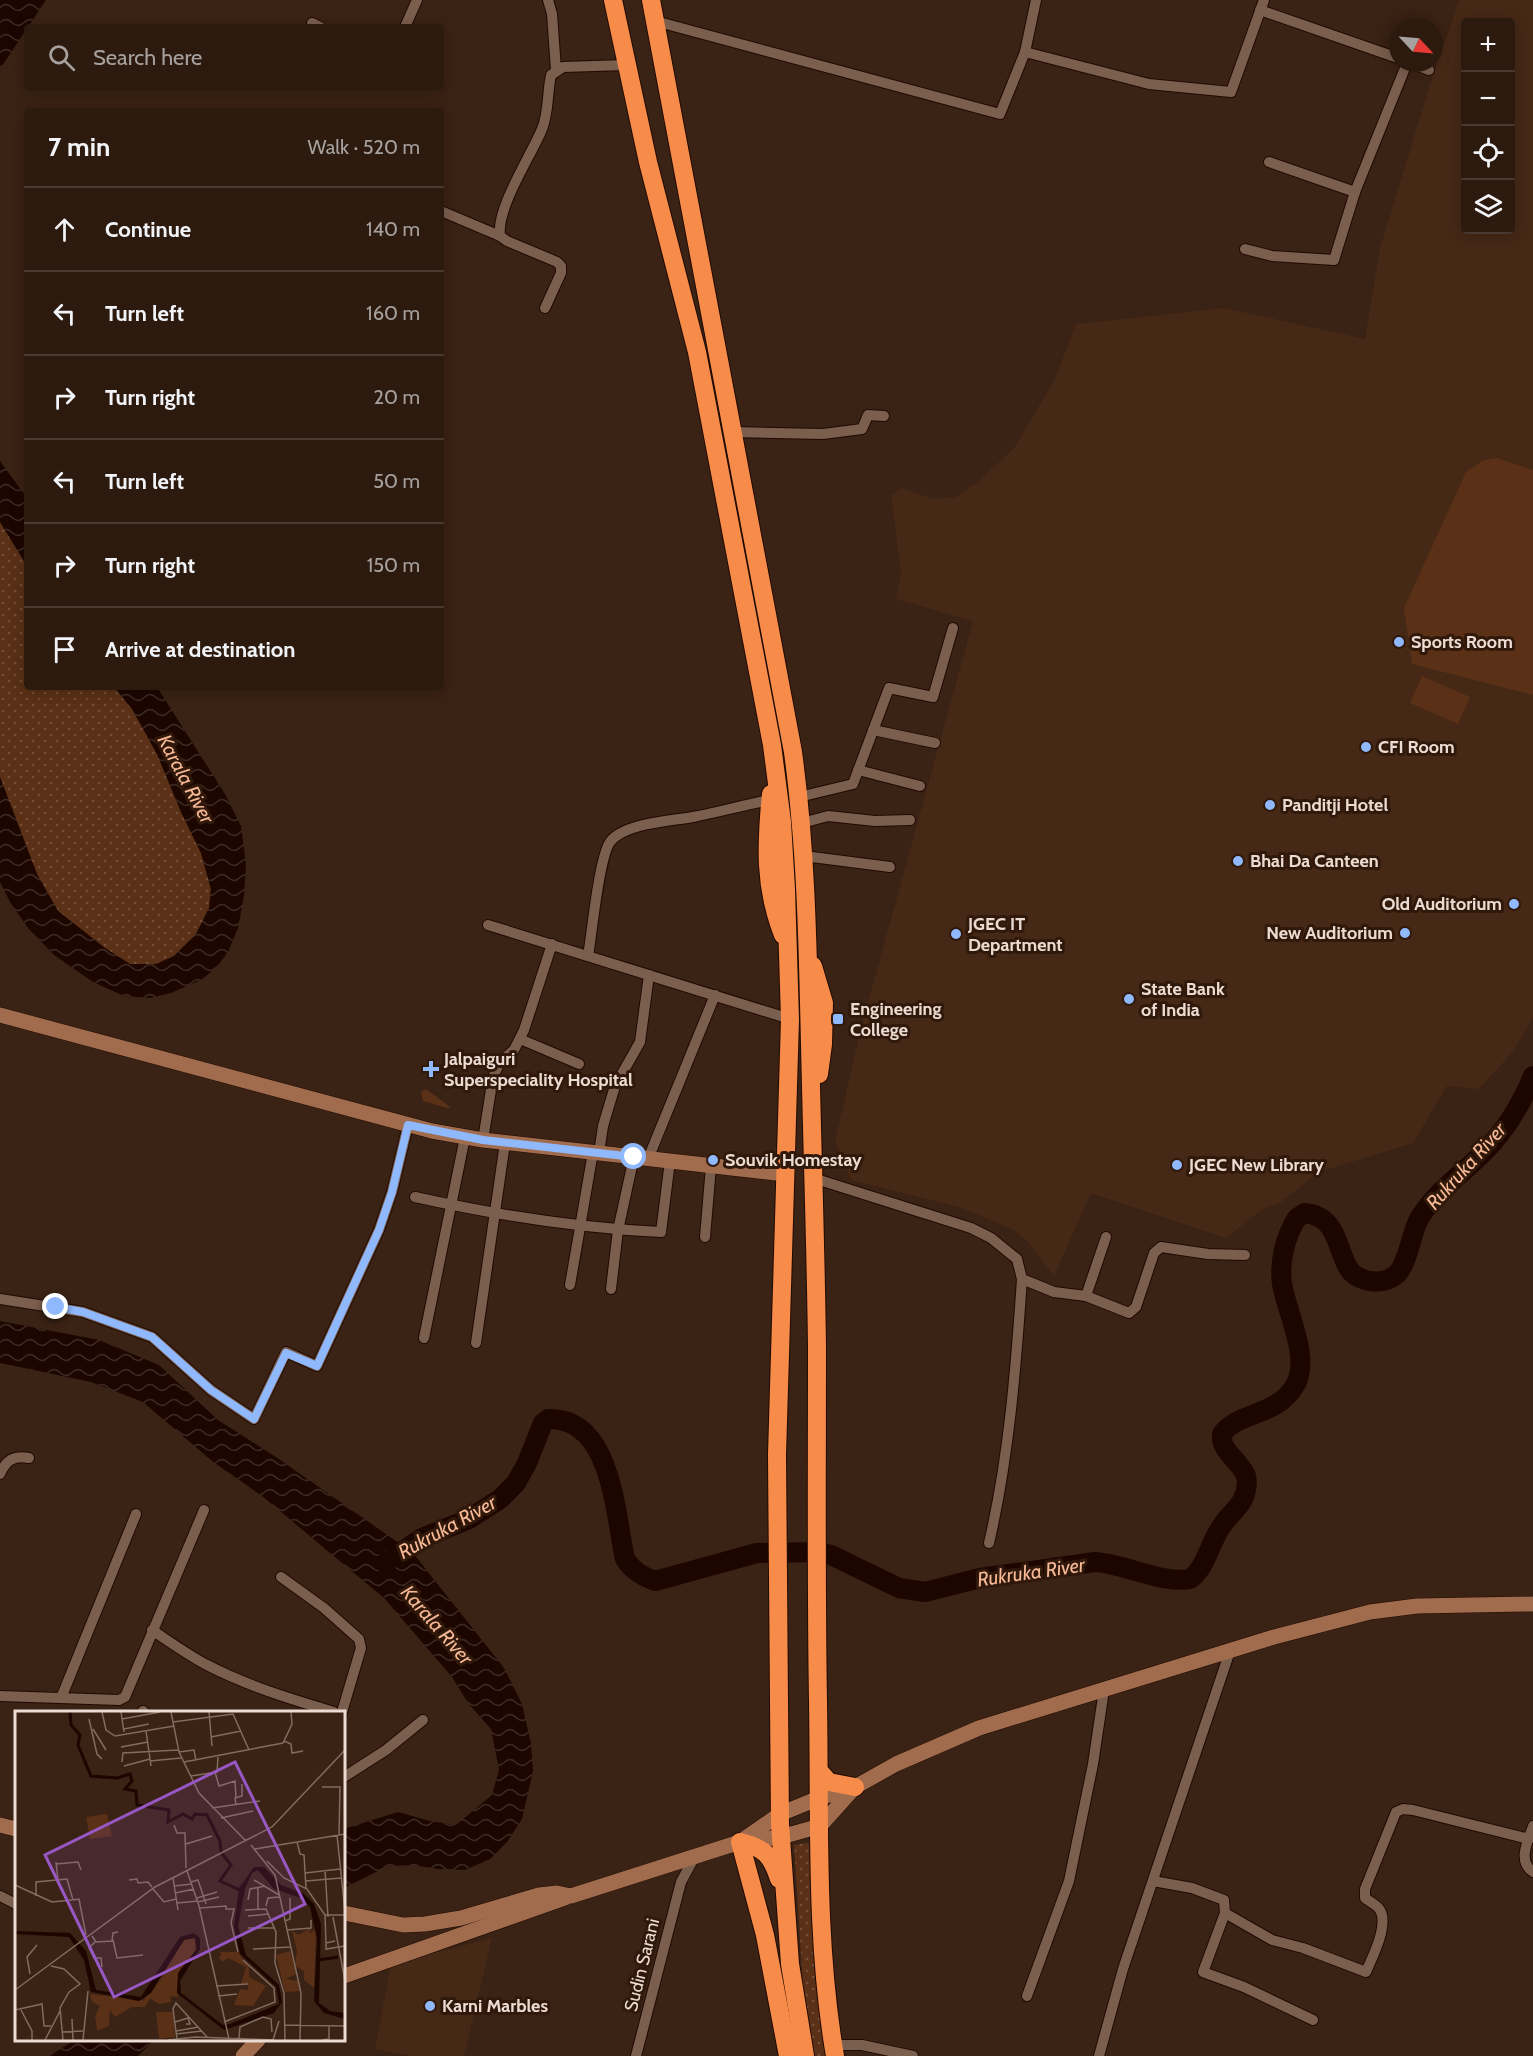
<!DOCTYPE html>
<html lang="en">
<head>
<meta charset="utf-8">
<style>
	body { margin:0; font-family:Cabin,sans-serif; background:#342318; color:#f1f3f6 }
	.controls { position:absolute; right:18px; top:18px; display:grid; overflow:hidden; border-radius:6px; box-shadow:0 3px 15px #0003 }
	.controls button { width:54px; height:54px; display:grid; place-items:center; padding:0; border:0; border-bottom:2px solid #48382f; background:#2c1a0f; color:#f1f3f6; font:30px sans-serif }
	.compass { position:absolute; left:1389px; top:18px; width:54px; height:54px; border-radius:50%; background:#2c1a0f; box-shadow:0 3px 15px #0003; rotate:116deg }
	.stop { position:absolute; width:18px; height:18px; margin:-14px; border:4px solid #8fb8fd; border-radius:50%; background:#fff }
	.stop.end { background:#8fb8fd; border-color:#fff; box-shadow:0 2px 6px #0008 }
	.list { margin:0; padding:0; list-style:none }
	h2 { display:flex; justify-content:space-between; align-items:center; height:78px; margin:0; padding:0 24px; font-size:26px }
	h2 small { font-size:20px; font-weight:400; color:#a6a19e }
	.list li { display:grid; grid-template-columns:39px 1fr auto; gap:18px; align-items:center; box-sizing:border-box; height:84px; padding:0 24px; border-top:2px solid #48382f }
	.list b { display:block; font-size:22px; white-space:nowrap }
	.list em { font-size:20px; font-style:normal; color:#a6a19e }
	.icon { flex:none; width:33px; height:33px; fill:none; stroke:currentColor; stroke-width:2; stroke-linecap:round; stroke-linejoin:round }
	.map { position:relative; flex:none; width:1533px; height:2056px; overflow:hidden }
	.search { position:absolute; background:#2c1a0f; box-shadow:0 3px 15px #0003; left:24px; top:24px; width:420px; height:66px; display:flex; align-items:center; gap:15px; box-sizing:border-box; padding:0 21px; border-radius:6px; color:#a6a19e; font-size:22px }
	.panel { position:absolute; background:#2c1a0f; box-shadow:0 3px 15px #0003; left:24px; top:108px; width:420px; height:582px; border-radius:6px }
	.map>svg:first-child { display:block }
</style>
</head>
<body>
<div class="map">
<svg width="1533" height="2056" viewBox="0 0 1533 2056">
	<defs>
		<pattern id="grass-dots" width="8" height="8" patternUnits="userSpaceOnUse" patternTransform="scale(1.5)"><rect width="8" height="8" fill="#5a3016"/><path d="M2 2h.1M6 6h.1" fill="none" stroke="#724d37" stroke-width="1.8" stroke-linecap="round"/></pattern>
		<pattern id="water-waves" width="16" height="10" patternUnits="userSpaceOnUse" patternTransform="scale(1.5)"><rect width="16" height="10" fill="#1d0600"/><path d="M0 5q4-4 8 0t8 0" fill="none" stroke="#3e2a24"/></pattern>
	</defs>
	<rect width="100%" height="100%" fill="#3a2214"/>
	<g fill="#462816" fill-rule="evenodd">
		<path d="M1459,0H1533V1019L1511,1054L1479,1089L1447,1086L1413,1143L1319,1172L1281,1202L1263,1209L1226,1238L1091,1193L1054,1276L1028,1242L1014,1230L959,1207L851,1180L835,1141L861,1028L973,621L896,599L901,574L891,495L901,488L933,499L956,497L979,481L1014,448L1055,379L1076,324L1225,308L1365,339L1380,248L1429,88ZM1466,22H1510V230H1466Z"/>
		<path d="M492,1938L464,2056H412L375,2049L391,1964Z"/>
	</g>
	<g fill="url(#grass-dots)">
		<path d="M0,522L27,566V687H114L132,709L157,754L181,812L201,853L211,890L209,908L196,934L174,956L156,964H130L105,948L58,911L37,874L0,777Z"/>
		<path d="M813,1842L830,2056H812L805,2017L794,1845Z"/>
	</g>
	<g fill="#5a3016">
		<path d="M1497,458L1533,470V695L1412,664L1404,608L1466,472L1482,461Z"/>
		<path d="M1422,676L1470,697L1458,724L1410,703Z"/>
		<path d="M426,1089L449,1106L450,1108H447L423,1101L421,1092Z"/>
	</g>
	<g fill="url(#water-waves)">
		<path d="M0,0H46L0,69Z"/>
		<path d="M0,461L27,498V566L0,522Z"/>
		<path d="M114,687H157L225,794L241,826L246,865L244,896L238,928L228,952L216,968L201,980L171,993L150,998L124,996L93,982L54,955L28,928L10,902L0,882V777L37,874L58,911L105,948L130,964H156L174,956L196,934L209,908L211,889L201,853L181,812L157,754L132,709Z"/>
		<path d="M0,1321L99,1340L159,1365L218,1420L276,1457L413,1553L504,1668L522,1704L531,1744L533,1771L522,1819L507,1842L490,1859L465,1870L439,1869L412,1865L388,1866L344,1888V1829L398,1812L430,1821L456,1825L492,1795L499,1770L491,1729L468,1703L452,1677L384,1598L262,1496L212,1461L143,1402L91,1382L0,1363Z"/>
		<path d="M74,2040H154L138,2056H50Z"/>
	</g>
	<g fill="none" stroke-linecap="round" stroke-linejoin="round">
		<path stroke="#1d0600" stroke-width="20" d="M385,1563L422,1538L469,1519L500,1499L516,1483L527,1463L543,1423L548,1419C612,1417 615,1514 625,1559C633,1571 642,1576 655,1581L757,1553L821,1552L831,1555L899,1588L925,1592L980,1578L1095,1562C1126,1564 1161,1584 1190,1579C1207,1567 1210,1541 1223,1524C1229,1515 1238,1509 1243,1499C1246,1492 1248,1484 1246,1476C1240,1460 1220,1452 1222,1434C1239,1411 1275,1417 1294,1387C1312,1360 1287,1314 1282,1284C1279,1262 1285,1237 1297,1218L1305,1213C1345,1217 1335,1266 1358,1277C1371,1284 1386,1283 1397,1274C1408,1263 1411,1234 1419,1219C1434,1193 1462,1174 1483,1153C1505,1131 1521,1105 1533,1076"/>
		<g stroke="#200a01" stroke-width="12">
			<g id="street">
				<path d="M548,0L552,14L556,70"/>
				<path d="M1260,10L1398,58"/>
				<path d="M655,21C770,51 885,84 1000,114L1025,52L1149,84L1231,92L1264,0"/>
				<path d="M312,23L320,27"/>
				<path d="M405,27L417,0"/>
				<path d="M1025,52L1036,0"/>
				<path d="M1411,63L1429,70"/>
				<path d="M1269,162L1355,192"/>
				<path d="M441,211L500,236"/>
				<path d="M1245,249L1272,256L1334,260L1355,192L1407,63"/>
				<path d="M545,308L561,273V266L557,262L507,241L500,236C496,208 531,156 542,129C549,112 547,93 551,75L563,67L626,65"/>
				<path d="M733,432L823,434L862,429L868,415L884,416"/>
				<path d="M873,730L935,743"/>
				<path d="M858,770L920,786"/>
				<path d="M799,797L853,784L889,688L933,697L953,628"/>
				<path d="M802,823L828,816L875,821L910,820"/>
				<path d="M804,856L890,867"/>
				<path d="M488,925L790,1019"/>
				<path d="M588,956C592,933 599,858 610,842C624,823 671,821 693,817C719,812 744,805 770,800"/>
				<path d="M520,1039L579,1064"/>
				<path d="M483,1140L493,1077L500,1062L514,1050L524,1030L552,944"/>
				<path d="M599,1153L603,1126L615,1086L640,1042L649,975"/>
				<path d="M648,1159L715,995"/>
				<path d="M813,1178L971,1228L991,1238L1017,1259L1022,1279L1054,1292L1086,1296L1129,1313L1136,1307L1154,1253L1161,1247L1208,1254L1245,1255"/>
				<path d="M415,1197C496,1215 578,1228 661,1232L670,1161"/>
				<path d="M705,1237L711,1166"/>
				<path d="M570,1285L593,1152"/>
				<path d="M611,1289L618,1230L634,1157"/>
				<path d="M1086,1296L1106,1237"/>
				<path d="M0,1299L83,1312L152,1337L211,1390L254,1419L286,1352L317,1366L379,1230L392,1192L408,1125"/>
				<path d="M424,1338L465,1137"/>
				<path d="M476,1343L505,1143"/>
				<path d="M0,1474C6,1460 14,1455 29,1458"/>
				<path d="M989,1543C1009,1457 1016,1367 1022,1279"/>
				<path d="M281,1577L324,1608L359,1639L361,1648L342,1712"/>
				<path d="M152,1630C170,1642 188,1655 207,1665C248,1686 290,1699 334,1712"/>
				<path d="M0,1696L119,1700L125,1697L204,1510"/>
				<path d="M61,1698L136,1514"/>
				<path d="M143,1711L144,1712"/>
				<path d="M344,1777L386,1750L423,1720"/>
				<path d="M1533,1826C1528,1841 1517,1861 1533,1872"/>
				<path d="M1153,1881L1192,1888L1224,1900L1225,1913L1203,1972L1244,1987L1313,2020"/>
				<path d="M0,1896L16,1904"/>
				<path d="M1225,1913L1272,1940L1303,1948L1366,1972C1372,1958 1389,1925 1380,1910C1377,1905 1370,1902 1365,1898V1889L1396,1812L1403,1809L1413,1810L1529,1839"/>
				<path d="M1027,1996L1069,1881L1093,1764L1104,1690"/>
				<path d="M833,2045H862L913,2056"/>
				<path d="M636,2056L681,1882L694,1858"/>
				<path d="M1099,2056L1123,1969L1230,1651"/>
			</g>
		</g>
		<g stroke="#200a01" stroke-width="16">
			<g id="secondary">
				<path d="M0,1015L432,1131L483,1140L785,1174"/>
				<path d="M855,1787L820,1826L781,1837L740,1842L780,1814L819,1798L855,1787L896,1764L979,1728L1274,1637L1370,1612L1417,1606L1533,1604"/>
				<path d="M0,1825L16,1829"/>
				<path d="M344,1913L403,1925L425,1924L461,1918L539,1895L557,1893L571,1896L740,1842"/>
				<path d="M344,1976L565,1898"/>
				<path d="M243,2056L258,2040"/>
			</g>
		</g>
		<g stroke="#200a01" stroke-width="20">
			<g id="highway">
				<path d="M613,0L648,162L697,352L772,745L782,822L786,889L790,1019L777,1455L780,1824L790,1964L805,2056"/>
				<path d="M651,0L793,752C808,862 808,974 811,1086C813,1173 816,1261 817,1348C817,1466 816,1584 818,1702C820,1820 815,1940 835,2056"/>
				<path d="M771,794C766,844 764,887 783,935"/>
				<path d="M813,966L824,1003L823,1044L819,1074"/>
				<path d="M819,1771L829,1782L855,1787"/>
				<path d="M779,1879C771,1855 765,1848 740,1842L765,1935L788,2056"/>
			</g>
		</g>
		<use href="#street" stroke="#7a5e4e" stroke-width="10"/>
		<use href="#secondary" stroke="#a06c4d" stroke-width="15"/>
		<use href="#highway" stroke="#f78c4a" stroke-width="18"/>
	</g>
	<g fill="none" stroke-linecap="round" stroke-linejoin="round">
		<path stroke="#8fb8fd" stroke-width="8" d="M56,1307L83,1312L152,1337L211,1390L254,1419L286,1353L317,1366L379,1230L392,1192L408,1125L483,1140L634,1157"/>
	</g>
	<g fill="#8fb8fd" stroke="#30180a" stroke-width="2">
		<circle cx="1399" cy="642" r="6"/>
		<circle cx="1366" cy="747" r="6"/>
		<circle cx="1270" cy="805" r="6"/>
		<circle cx="1238" cy="861" r="6"/>
		<circle cx="1514" cy="904" r="6"/>
		<circle cx="1405" cy="933" r="6"/>
		<circle cx="956" cy="934" r="6"/>
		<circle cx="1129" cy="999" r="6"/>
		<rect x="832" y="1013" width="12" height="12" rx="3"/>
		<path d="M428 1060h6v6h6v6h-6v6h-6v-6h-6v-6h6z"/>
		<circle cx="713" cy="1160" r="6"/>
		<circle cx="1177" cy="1165" r="6"/>
		<circle cx="430" cy="2006" r="6"/>
	</g>
	<g text-anchor="middle" stroke-width="6" stroke-linejoin="round" paint-order="stroke">
		<g font-size="18" font-weight="bold" fill="#ecdbd2" stroke="#30180a" text-anchor="start">
			<text x="1411" y="648">Sports Room</text>
			<text x="1378" y="753">CFI Room</text>
			<text x="1282" y="811">Panditji Hotel</text>
			<text x="1250" y="867">Bhai Da Canteen</text>
			<text x="1502" y="910" text-anchor="end">Old Auditorium</text>
			<text x="968" y="930">JGEC IT<tspan x="968" dy="21">Department</tspan></text>
			<text x="1393" y="939" text-anchor="end">New Auditorium</text>
			<text x="1141" y="995">State Bank<tspan x="1141" dy="21">of India</tspan></text>
			<text x="850" y="1015">Engineering<tspan x="850" dy="21">College</tspan></text>
			<text x="444" y="1065">Jalpaiguri<tspan x="444" dy="21">Superspeciality Hospital</tspan></text>
			<text x="725" y="1166">Souvik Homestay</text>
			<text x="1189" y="1171">JGEC New Library</text>
			<text x="442" y="2012">Karni Marbles</text>
		</g>
		<g font-size="18" fill="#ecdbd2" stroke="#30180a">
			<text transform="translate(642 1965) rotate(-76)" y="6">Sudin Sarani</text>
		</g>
		<g font-size="20" font-style="italic" fill="#f6b895" stroke="#30180a">
			<text transform="translate(186 779) rotate(62)" y="7">Karala River</text>
			<text transform="translate(1466 1166) rotate(-48)" y="7">Rukruka River</text>
			<text transform="translate(447 1527) rotate(-29)" y="7">Rukruka River</text>
			<text transform="translate(1031 1572) rotate(-8)" y="7">Rukruka River</text>
			<text transform="translate(437 1625) rotate(49)" y="7">Karala River</text>
		</g>
	</g>
	<g transform="translate(15 1711)">
		<rect width="330" height="330" fill="#3a2214"/>
		<path d="M296,217L294,223L300,218L301,222L299,277L289,269V260L280,255L282,240L277,219L283,224ZM174,225L182,230L181,239L163,262V286L154,285L150,261L130,296H117L100,306L95,299L94,315L82,320L80,305L85,295L77,291L75,283L129,289L162,237ZM275,240L282,263L270,268L283,270L285,280L270,281L261,244ZM223,241L234,256V266L251,275L238,295L219,294L225,278L233,279V273H226L231,256L213,247L208,251L204,247L207,243L204,241Z" fill="#5a3016"/>
		<path d="M151,261L156,291L144,293L134,287Z" fill="#5a3016"/>
		<path d="M92,103L97,125L75,128L71,106ZM141,301H158L160,326L144,328Z" fill="#5a3016"/>
		<path d="M239,156H249L266,174L289,183L299,193L306,213L304,292L315,300L330,302V308L309,302L299,290L302,228L295,196L286,187L259,178L243,159L237,162L230,178L223,215L231,244L264,274L267,291L259,302L209,319L162,282L163,262L181,239L180,227L169,229L136,282L124,290L76,281L69,249L54,226L0,223V220L55,222L71,240L81,279L126,286L165,226L179,222L185,227V238L165,270L166,282L208,314L215,313L264,293L261,276L225,243L219,216L224,177Z" fill="#1d0600"/>
		<path fill="none" stroke="#1d0600" stroke-width="3" d="M55,1L56,14L65,24L63,34L76,65L102,67L115,63L117,70L110,78L121,80L122,94L154,99L153,111L168,103L177,108L180,103L192,104L205,130L206,141L216,154L205,170L227,180M304,249L323,246"/>
		<path fill="none" stroke="#816c60" stroke-width="1.5" d="M87,1L91,19L100,25L159,15M106,1L109,21M156,1L164,41L184,82L231,130M194,1L197,35M74,8L82,43L87,48M107,8L145,1M158,11L218,3L234,39M78,18L91,39M109,18L134,13M131,20L136,55M196,26L226,20M269,30L276,33L277,42L288,40M106,36L133,31M164,41L179,39L181,50M135,50L166,47M107,51L108,42L163,39M169,51L268,32L277,13L276,1M109,55L135,48M200,61L204,75L220,70L221,86M176,65L202,61L203,46M307,76H325L324,124M221,94L220,87L227,85V73M197,97L245,90M206,107L238,100M159,114L162,122H170L171,157M322,124L330,201M282,131L285,143L289,144L291,177M171,133L197,125M236,134L260,164L286,282L285,329M240,138L330,123M252,150L269,167L292,178L310,204H330M41,151L43,169M41,153L63,151L66,159M310,159L313,206M172,160L184,195L214,328M290,162L325,158M158,167L163,199M114,169L122,168L123,172L133,171L137,176M239,169L264,184M291,170L326,167M176,171L183,169L191,193M0,174L37,191L57,189M159,175L177,173M243,177V198M138,178L149,191L161,188M160,182L179,178M21,185V171L52,168L58,189L64,188L71,224M182,187L202,181M233,189L235,178L250,175M183,191L204,186M162,192L183,190M251,195L253,187L265,186M185,197L211,195V198H219L216,212L223,241M230,199L251,198L261,221L260,252L269,282L270,329M310,204L311,232M233,205L253,203M318,206L330,270M270,210L275,208V187M233,217H260M272,219L296,217V209M77,225L81,231L97,230L98,222L103,221M98,229L102,247L128,244M320,230L311,232V238L330,235M80,231L74,237L79,247H86L87,256M238,238L275,236M36,255L49,258L65,273L54,281L45,297L48,329M15,263L12,246L22,234M201,275L233,273M0,279L140,176L257,116L330,39M203,285L222,283M0,299L27,293L29,315H36M6,299L17,320V329M57,308L58,329M160,311L173,307L175,313H171M209,311L260,291L259,277L228,249M270,314L329,315M161,320L184,316M47,321L68,320M161,323L187,320M224,327L225,316L248,306L256,308L257,321M162,328L158,298L161,292L192,326M30,329L45,300M68,329L73,280M153,329L180,326L259,329M258,329L264,310M307,329L314,328V315"/>
		<path fill="#9758c4" fill-opacity="0.15" stroke="#9758c4" stroke-width="3" d="M220,51L290,193L99,286L30,144Z"/>
		<rect width="330" height="330" fill="none" stroke="#ecdbd2" stroke-width="3"/>
	</g>
</svg>
<div class="controls">
<button>+</button>
<button>−</button>
<button><svg class="icon" aria-label="locate" viewBox="0 0 24 24"><circle cx="12" cy="12" r="6"/><path d="M12 2v4M12 18v4M2 12h4M18 12h4"/></svg></button>
<button><svg class="icon" aria-label="layers" viewBox="0 0 24 24"><path d="M12 4l9 5-9 5-9-5zM3 14l9 5 9-5"/></svg></button>
</div>
<svg class="compass" viewBox="-18 -18 36 36"><path d="M0-13l5 13h-10z" fill="#e53935"/><path d="M0 13l5-13h-10z" fill="#a6a19e"/></svg>
<div class="stop" style="left:634px;top:1157px"></div>
<div class="stop end" style="left:56px;top:1307px"></div>
<div class="search"><svg class="icon" aria-label="search" viewBox="0 0 24 24"><circle cx="10" cy="10" r="6"/><path d="M15 15l6 6"/></svg>Search here</div>
<section class="panel">
<h2>7 min<small>Walk · 520 m</small></h2>
<ul class="list">
<li><svg class="icon" aria-label="ahead" viewBox="0 0 24 24"><path d="M12 20V5M6 11l6-6 6 6"/></svg><div><b>Continue</b></div><em>140 m</em></li>
<li><svg class="icon" aria-label="left" viewBox="0 0 24 24"><path d="M17 20v-9H6M10 6l-5 5 5 5"/></svg><div><b>Turn left</b></div><em>160 m</em></li>
<li><svg class="icon" aria-label="right" viewBox="0 0 24 24"><path d="M7 20v-9h11M14 6l5 5-5 5"/></svg><div><b>Turn right</b></div><em>20 m</em></li>
<li><svg class="icon" aria-label="left" viewBox="0 0 24 24"><path d="M17 20v-9H6M10 6l-5 5 5 5"/></svg><div><b>Turn left</b></div><em>50 m</em></li>
<li><svg class="icon" aria-label="right" viewBox="0 0 24 24"><path d="M7 20v-9h11M14 6l5 5-5 5"/></svg><div><b>Turn right</b></div><em>150 m</em></li>
<li><svg class="icon" aria-label="arrive" viewBox="0 0 24 24"><path d="M6 21V4h12l-3 4 3 4H6"/></svg><div><b>Arrive at destination</b></div></li>
</ul>
</section>
</div>
</body>
</html>
